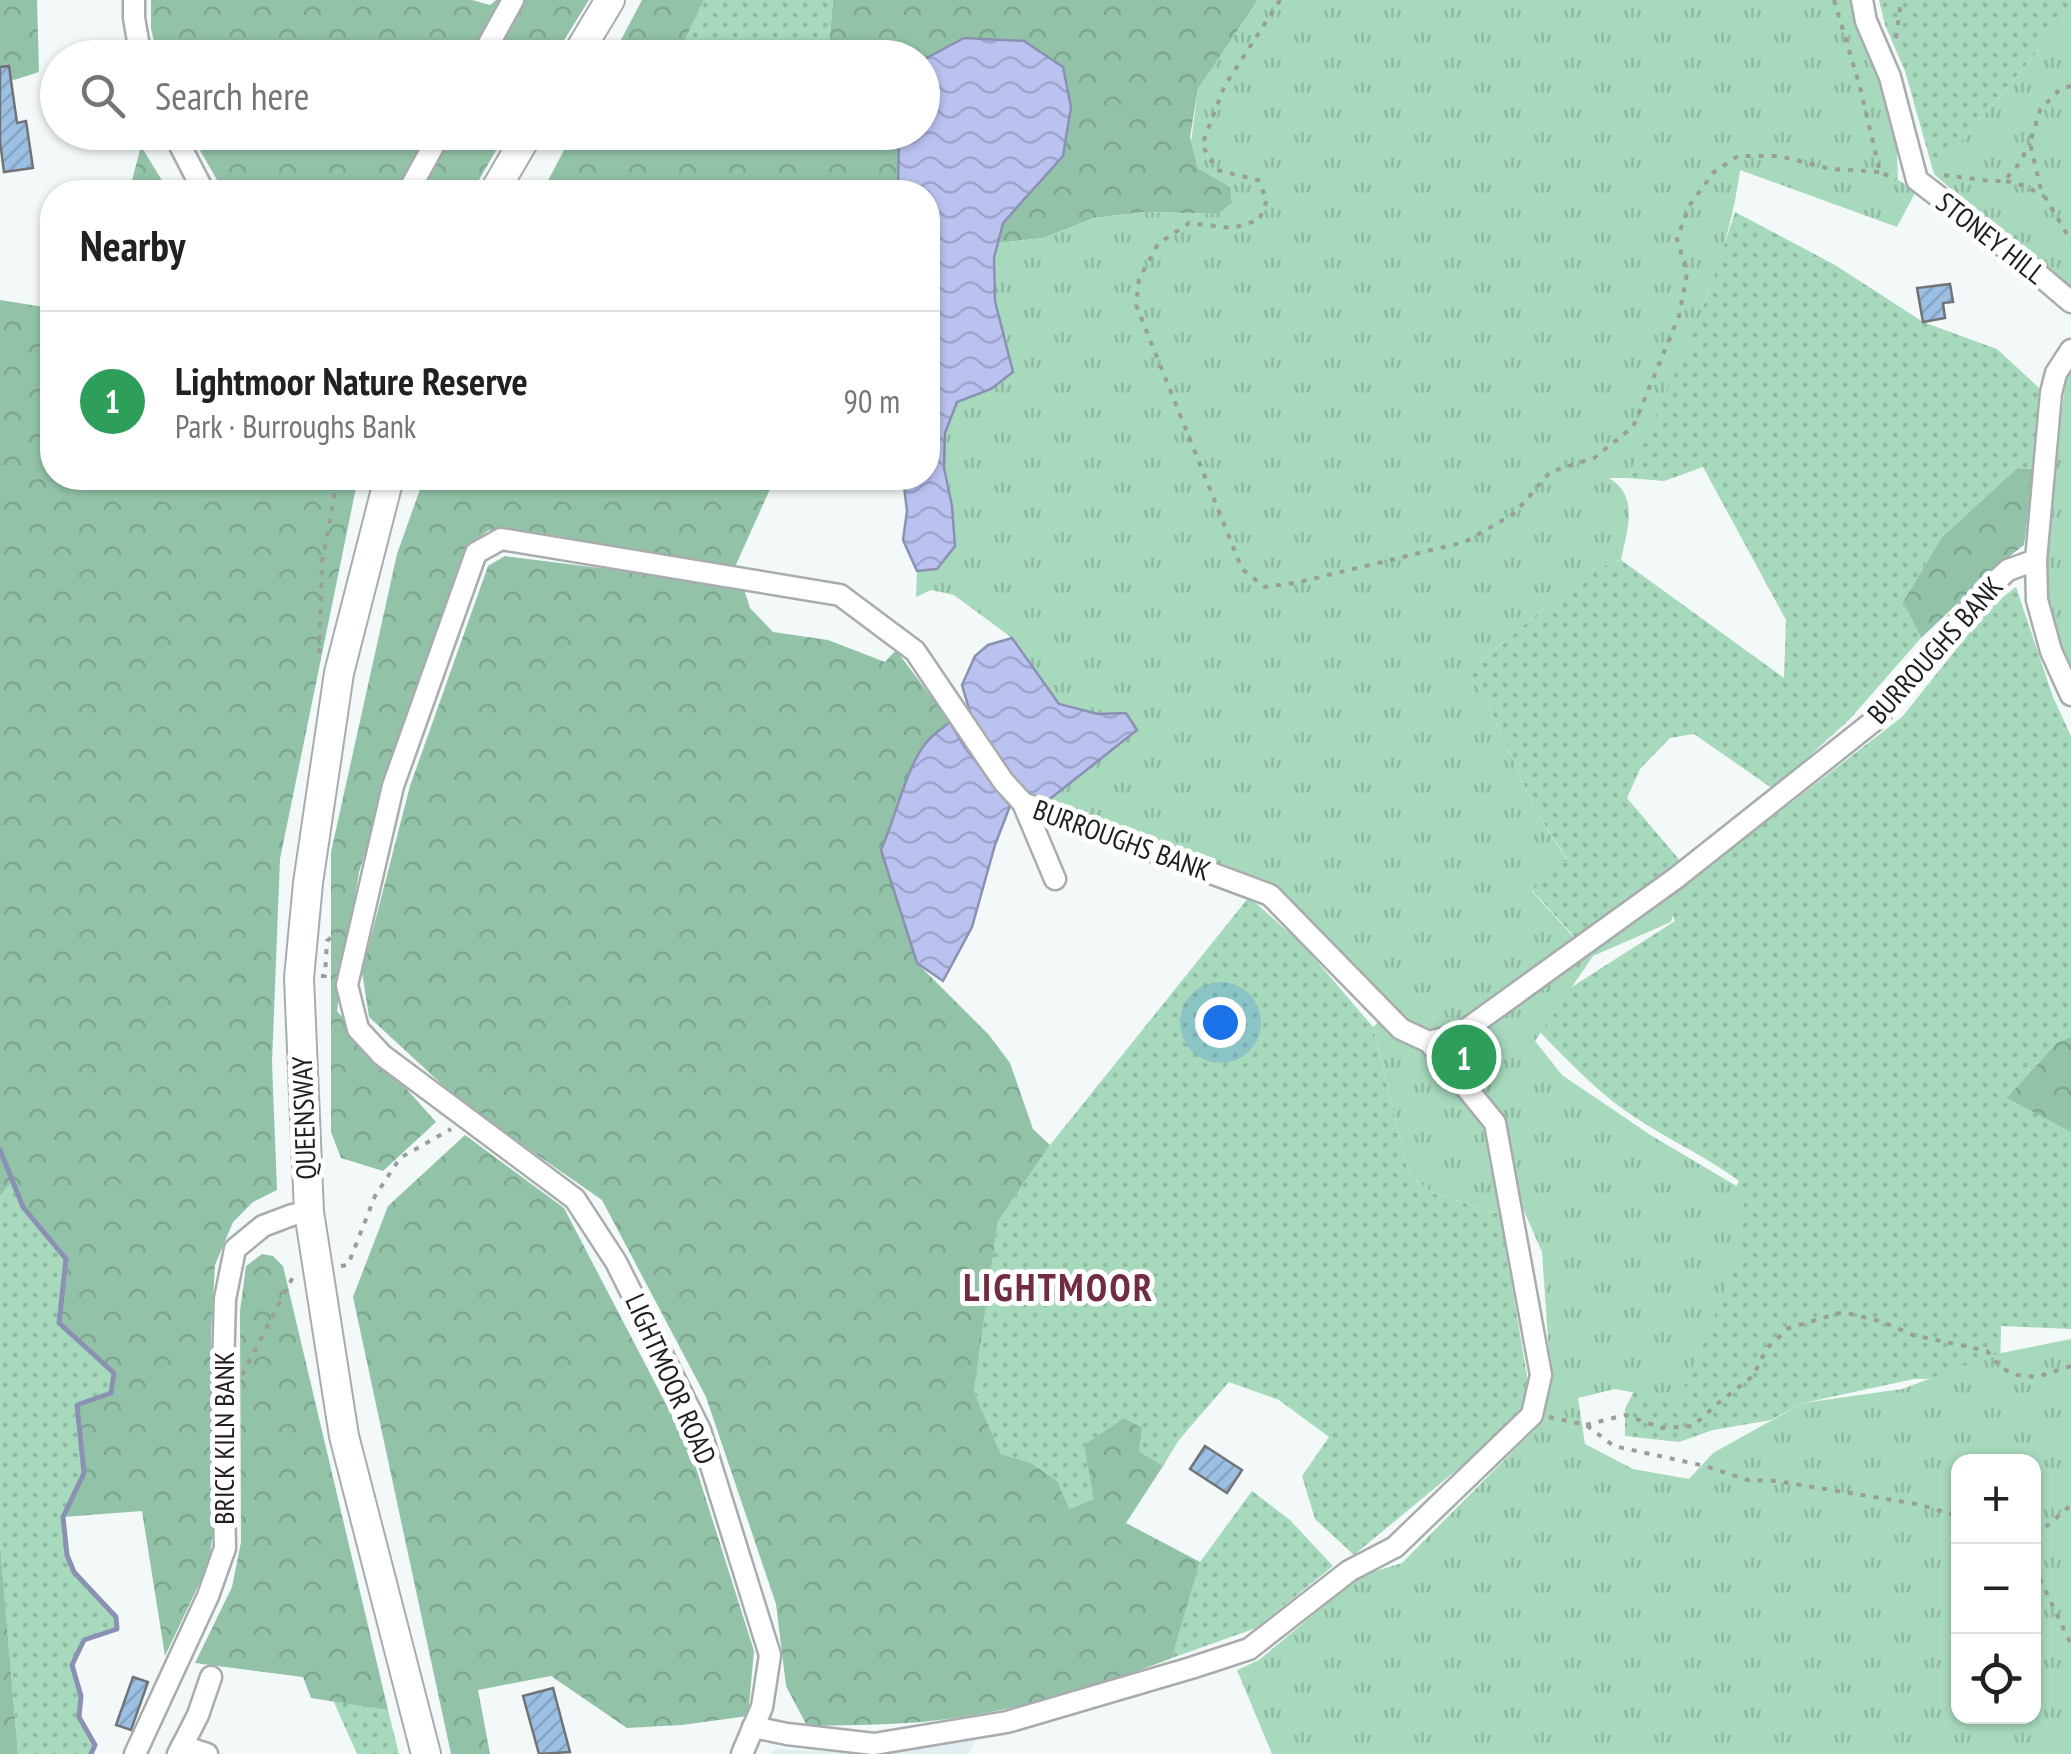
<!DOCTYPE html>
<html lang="en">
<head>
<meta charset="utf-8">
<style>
	body { margin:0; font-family:"PT Sans Narrow",sans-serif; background:#f2f2f2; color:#202124 }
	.controls { position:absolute; right:30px; bottom:30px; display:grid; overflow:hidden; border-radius:20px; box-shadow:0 2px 8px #0004 }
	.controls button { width:90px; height:90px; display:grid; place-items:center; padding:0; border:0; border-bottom:2px solid #e0e0e0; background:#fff; color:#202124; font:50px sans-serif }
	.you { position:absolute; left:1220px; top:1022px; width:35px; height:35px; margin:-25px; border:8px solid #fff; border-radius:50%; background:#1a73e8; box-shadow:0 0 0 15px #1a73e833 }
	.badge { display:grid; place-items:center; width:65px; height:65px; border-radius:50%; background:#d93025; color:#fff; font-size:32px; font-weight:700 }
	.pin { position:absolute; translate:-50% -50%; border:5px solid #fff; box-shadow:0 2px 10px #0006 }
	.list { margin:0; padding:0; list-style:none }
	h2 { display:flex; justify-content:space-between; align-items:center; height:130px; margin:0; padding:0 40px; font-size:42px }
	h2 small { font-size:32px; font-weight:400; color:#757577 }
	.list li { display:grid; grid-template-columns:65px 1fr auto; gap:30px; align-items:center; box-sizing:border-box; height:180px; padding:0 40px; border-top:2px solid #e0e0e0 }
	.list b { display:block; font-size:38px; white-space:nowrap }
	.list p { margin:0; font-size:32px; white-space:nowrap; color:#757577 }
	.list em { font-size:32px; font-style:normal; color:#757577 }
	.icon { flex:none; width:55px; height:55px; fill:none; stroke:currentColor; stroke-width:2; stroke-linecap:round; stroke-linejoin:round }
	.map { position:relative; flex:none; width:2071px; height:1754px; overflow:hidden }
	.search { position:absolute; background:#fff; box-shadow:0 2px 8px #0004; left:40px; top:40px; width:900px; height:110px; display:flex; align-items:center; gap:25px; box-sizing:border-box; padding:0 35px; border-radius:55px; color:#757577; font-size:38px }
	.panel { position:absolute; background:#fff; box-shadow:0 2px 8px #0004; left:40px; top:180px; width:900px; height:310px; border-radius:40px }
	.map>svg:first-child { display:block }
</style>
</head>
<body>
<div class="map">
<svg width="2071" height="1754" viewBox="0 0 2071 1754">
	<defs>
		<pattern id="grass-dots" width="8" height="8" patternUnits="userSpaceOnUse" patternTransform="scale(2.5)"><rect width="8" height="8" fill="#a7d9bd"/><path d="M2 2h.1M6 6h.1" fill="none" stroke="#8fbaa2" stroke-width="1.8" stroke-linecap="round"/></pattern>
		<pattern id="forest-crowns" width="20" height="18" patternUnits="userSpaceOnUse" patternTransform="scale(2.5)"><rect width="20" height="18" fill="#92c3a8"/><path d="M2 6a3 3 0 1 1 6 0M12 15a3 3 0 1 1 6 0" fill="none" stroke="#7da790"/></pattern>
		<pattern id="park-tufts" width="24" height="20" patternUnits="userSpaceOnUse" patternTransform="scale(2.5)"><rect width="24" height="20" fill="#a7d9bd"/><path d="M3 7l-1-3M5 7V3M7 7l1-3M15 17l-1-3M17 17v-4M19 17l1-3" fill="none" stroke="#8fbaa2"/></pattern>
		<pattern id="water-waves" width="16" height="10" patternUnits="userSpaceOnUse" patternTransform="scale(2.5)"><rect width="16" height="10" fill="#bac2f0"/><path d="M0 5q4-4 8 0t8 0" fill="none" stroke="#9fa6ce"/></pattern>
		<pattern id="building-hatch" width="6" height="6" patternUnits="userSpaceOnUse" patternTransform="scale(2.5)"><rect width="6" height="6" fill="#9bc0e4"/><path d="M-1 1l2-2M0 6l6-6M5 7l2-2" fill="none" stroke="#85a5c3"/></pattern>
	</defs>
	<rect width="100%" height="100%" fill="#f3f8f9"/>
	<path fill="#e1eef2" d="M981,1730L969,1754H770L776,1749L875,1753Z"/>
	<g fill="url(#grass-dots)">
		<path d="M704,0H833L828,57H693L681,48Z"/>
		<path d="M1879,0H2071V12L1934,174L1905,71L1885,25Z"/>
		<path d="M1735,212L1835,265L1923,322L1997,349L2039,388L2034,469L2017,468L1942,537L1903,602L1921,638L1849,720L1773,789L1694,734L1670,738L1640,769L1627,798L1683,864L1578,941L1532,890L1567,859L1536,812L1485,698L1468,673L1586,572L1621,560L1784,678L1786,620L1703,467L1664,481L1628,478L1707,297Z"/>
		<path d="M2016,587L2053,697L2071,736V1329L2001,1326L2000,1378L1914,1379L1803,1403L1771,1420L1713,1430L1679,1442L1625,1436V1409L1739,1181C1704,1155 1663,1137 1627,1112C1596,1090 1563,1056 1536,1028L1550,1001L1675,921L1665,900L1902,717L1990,607Z"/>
		<path d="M1249,897L1303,945L1373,1027L1409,1175L1433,1193L1500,1214L1530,1394L1511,1425L1354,1555L1315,1519L1302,1476L1329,1437L1279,1400L1229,1382L1179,1440L1163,1466L1139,1451L1094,1499L1069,1509L1029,1462L1001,1454L974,1392L998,1221L1050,1145Z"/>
		<path d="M12,1180L23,1207L66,1259L59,1323L114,1373L111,1393L77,1405L84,1473L63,1517L67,1555L74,1572L116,1617L117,1629L84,1640L72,1665L81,1696L79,1717L95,1745L91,1754H18L0,1544V1196Z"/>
		<path d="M1252,1491L1290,1520L1333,1566L1256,1628L1172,1658L1200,1562Z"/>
		<path d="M333,1700L388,1710L399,1754H357Z"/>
	</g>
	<g fill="url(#forest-crowns)">
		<path d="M0,0H37L39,72L14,80L0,75Z"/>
		<path d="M151,0H472L490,5L496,0H589L553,58L158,57L151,29Z"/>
		<path d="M642,0H704L681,48L693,57H612Z"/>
		<path d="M833,0H1258L1198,89L1190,137L1198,168L1231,187L1232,203L1219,214L1146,212L1094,218L1044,238L998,243L1003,223L1063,156L1024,41L964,38L923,60L922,58H828Z"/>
		<path d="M190,133H506L472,192H224Z"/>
		<path d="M573,133H899L898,192H542Z"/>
		<path d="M141,146L169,192H129Z"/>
		<path d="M52,269V478H358L280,859L272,1063L277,1190L253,1202L233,1222L215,1265L211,1334L214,1524L209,1563L165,1656L142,1511L63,1517L84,1473L77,1405L111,1393L114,1373L59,1323L66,1259L23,1207L12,1181L0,1196V300L44,307Z"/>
		<path d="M2017,468L2034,469L2024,545L1997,566L1921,638L1903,602L1942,537Z"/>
		<path d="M424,478H775L734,569L489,530L466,547L359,872L337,1011L436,1122L383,1171L341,1158L331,1132V852L397,554Z"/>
		<path d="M505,556L743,586L750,608L773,632L828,640L885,662L896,650L950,722L929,739L881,850L917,963L989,1035L1010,1063L1033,1129L1050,1145L998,1221L974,1392L1001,1454L1029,1462L1057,1481L1069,1509L1094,1499L1084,1445L1124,1418L1142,1428L1139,1451L1163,1466L1126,1523L1200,1562L1172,1658C1088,1691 999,1716 908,1723C875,1725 841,1725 807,1726L786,1686L776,1604L706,1397L602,1200L462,1103L369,1017L362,972L410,786L488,566Z"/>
		<path d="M2071,1037V1132L2007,1098L2057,1043Z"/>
		<path d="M465,1135L564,1208L691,1452L754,1651L748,1716L682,1725L627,1728L551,1676L478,1690L490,1754H451L353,1297L388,1206Z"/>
		<path d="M262,1254L273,1256L283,1266L388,1710L311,1698L303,1677L195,1663L232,1587L241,1542L240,1311L246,1266Z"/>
		<path d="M0,1544L18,1754H0Z"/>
	</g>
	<g fill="url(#park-tufts)" fill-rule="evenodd">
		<path d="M1258,0H1852L1853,11L1881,80L1896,127L1898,180L1916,191L1897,227L1740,170C1726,278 1671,379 1628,478H1609C1640,497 1627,529 1621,560L1586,572L1468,673L1485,698L1536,812L1567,860L1532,891L1577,941L1652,885L1677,894L1671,922L1593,956L1535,1041L1562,1075L1652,1136L1745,1191L1741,1255L1678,1401L1615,1389L1578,1398L1585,1444L1633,1469L1689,1479L1713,1453L1803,1403L1902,1389L1996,1354L2071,1339V1754H1272L1237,1670L1259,1660L1360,1576L1402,1563L1535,1429L1550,1368L1542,1252L1510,1179L1500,1214L1433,1193L1409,1175L1373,1027L1393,1008L1280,891L1046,802L1136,730L1098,714L1059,704L1012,638L954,595L931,590L916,597L917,571L937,569L952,506L944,468L945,433L957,402L991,389L1013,372C1002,330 985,285 998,243L1044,238L1094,218L1146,212L1219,214L1232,203L1231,187L1198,168L1191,142L1198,89ZM1958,1462H2034V1716H1958Z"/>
		<path d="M2071,12V295L1934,174Z"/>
		<path d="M2071,369V679L2049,623L2042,579L2066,376Z"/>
	</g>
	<g fill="url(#water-waves)" stroke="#8b91b2" stroke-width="2.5">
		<path d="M964,38L1024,41L1063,67L1071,107L1063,156L1003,223L994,258L995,301L1013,372L991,389L957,402L945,433L944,468L952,506L955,546L937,569L917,571L903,540L907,511L903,478H928V192H898L899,133L922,132L923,60Z"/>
		<path d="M1012,638L1059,704L1098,714L1126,713L1137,730L1046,802L1028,796L1017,785L972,719L962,685L975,656L988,645Z"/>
		<path d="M950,722L964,746L1010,806L995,845L972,927L943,981L917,963L881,850C895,819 906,769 925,744C932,735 941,729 950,722Z"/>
	</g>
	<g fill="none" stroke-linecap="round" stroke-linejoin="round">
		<path stroke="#8b91b2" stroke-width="5" d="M0,1150L23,1207L66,1259L59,1323L114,1373L111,1393L77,1405L84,1473L63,1517L67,1555L74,1572L116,1617L117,1629L84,1640L72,1665L81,1696L79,1717L95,1745L91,1754"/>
	</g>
	<g fill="url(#building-hatch)" stroke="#717376" stroke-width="2.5">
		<path d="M9,66L17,123L26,121L33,168L4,172L0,141V67Z"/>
		<path d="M1950,284L1953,302L1943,303L1945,318L1923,322L1917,288Z"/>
		<path d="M1205,1446L1242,1470L1227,1493L1190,1469Z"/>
		<path d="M133,1677L148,1682L131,1730L116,1725Z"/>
		<path d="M553,1688L570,1752L539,1754L523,1696Z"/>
	</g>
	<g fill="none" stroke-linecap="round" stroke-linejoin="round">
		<g stroke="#a8acad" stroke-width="25">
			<g id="minor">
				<path d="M134,0V18L141,58"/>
				<path d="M1862,0L1866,21L1890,77L1917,180L2025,263L2071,302"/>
				<path d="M481,58L513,0"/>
				<path d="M173,132L204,192"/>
				<path d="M408,192L441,132"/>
				<path d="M2071,350L2056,373L2051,393L2036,560L2037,600L2051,651L2071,695"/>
				<path d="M1023,803L1055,879"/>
				<path d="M753,1727L787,1734L874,1744L1007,1722L1191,1668L1249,1649L1349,1571L1395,1547L1532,1415L1541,1375L1495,1123L1429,1042"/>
				<path d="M182,1746L207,1754"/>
				<path d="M135,1754L208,1596L225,1548L222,1405L225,1299L235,1249L263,1226L292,1215L309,1212"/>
				<path d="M178,1754L198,1715L211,1677"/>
				<path d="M742,1754L762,1707L770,1655L700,1430L616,1262L575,1199L382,1055L358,1029L347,985L393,786L476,553L501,539L840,595L915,651L1003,781L1023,803L1270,895L1401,1029L1429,1042L1460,1034L1676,878L1875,720L1983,593L2008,570L2036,560"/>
			</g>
		</g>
		<g stroke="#a8acad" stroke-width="32">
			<g id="major">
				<path d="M575,58L610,0"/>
				<path d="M494,192L529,132"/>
				<path d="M389,478L339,673L308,883L299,978L309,1212L344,1436L426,1754"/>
			</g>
		</g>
		<g stroke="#9a9d9e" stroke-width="4" stroke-dasharray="5 8" stroke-linecap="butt">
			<path d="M1280,0L1224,87L1202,145L1217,170L1258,180L1267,200L1259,220L1233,228L1189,223L1158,244L1139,279L1136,305L1242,569L1265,587L1295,583L1465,542L1515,513L1550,472L1594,458L1633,427L1679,316L1687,273L1677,239L1689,206L1713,173L1738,156H1779L1831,169L1880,172"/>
			<path d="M1834,0L1860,87L1880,172L1896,179"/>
			<path d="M1896,38L1901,0"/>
			<path d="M2071,86L2060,89L2040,110L2030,143L2041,190L2071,241"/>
			<path d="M1944,175L1989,181H2004L2019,164L2030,143"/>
			<path d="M2006,181L2025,186L2044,196"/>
			<path d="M319,653L322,562L338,478"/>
			<path d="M321,976H325L327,941L339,930"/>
			<path d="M341,1266L348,1265L375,1196L400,1158L451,1129"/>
			<path d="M242,1375L294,1275H297"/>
			<path d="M1549,1417L1586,1425L1614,1446L1705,1466L1748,1480L1776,1481L1917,1504L1958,1516"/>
			<path d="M1586,1425L1625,1415L1662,1428L1693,1426L1717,1404L1753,1376L1767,1348L1789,1328L1843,1312L1883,1322L1913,1335L1987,1351L2001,1368L2017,1375L2037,1377L2071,1366"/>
			<path d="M2034,1533L2048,1525L2071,1505"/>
			<path d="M2034,1567L2071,1644"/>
		</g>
		<use href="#minor" stroke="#fff" stroke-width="20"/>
		<use href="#major" stroke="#fff" stroke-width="28"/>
	</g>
	<g text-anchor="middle" stroke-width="10" stroke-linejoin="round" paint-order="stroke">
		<g font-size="28" fill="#1e1f20" stroke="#fff">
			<text transform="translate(1991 238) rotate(38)" y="10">STONEY HILL</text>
			<text transform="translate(1935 650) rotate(-48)" y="10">BURROUGHS BANK</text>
			<text transform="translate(1122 840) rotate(20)" y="10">BURROUGHS BANK</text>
			<text transform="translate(304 1118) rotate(-92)" y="10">QUEENSWAY</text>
			<text transform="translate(671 1379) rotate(66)" y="10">LIGHTMOOR ROAD</text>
			<text transform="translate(224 1438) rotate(-90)" y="10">BRICK KILN BANK</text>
		</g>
		<g font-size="38" font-weight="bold" letter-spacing="2.5" fill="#712c3f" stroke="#fff">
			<text x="1059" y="1301">LIGHTMOOR</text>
		</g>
	</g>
</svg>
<div class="controls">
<button>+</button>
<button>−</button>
<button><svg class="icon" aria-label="locate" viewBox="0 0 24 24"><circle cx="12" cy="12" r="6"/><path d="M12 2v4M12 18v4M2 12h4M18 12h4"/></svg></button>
</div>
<div class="you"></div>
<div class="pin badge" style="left:1464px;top:1057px;background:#2e9e5b">1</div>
<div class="search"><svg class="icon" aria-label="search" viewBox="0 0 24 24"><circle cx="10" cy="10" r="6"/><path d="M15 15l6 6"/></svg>Search here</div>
<section class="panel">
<h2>Nearby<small></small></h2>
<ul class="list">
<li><span class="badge" style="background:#2e9e5b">1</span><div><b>Lightmoor Nature Reserve</b><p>Park · Burroughs Bank</p></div><em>90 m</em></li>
</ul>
</section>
</div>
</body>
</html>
